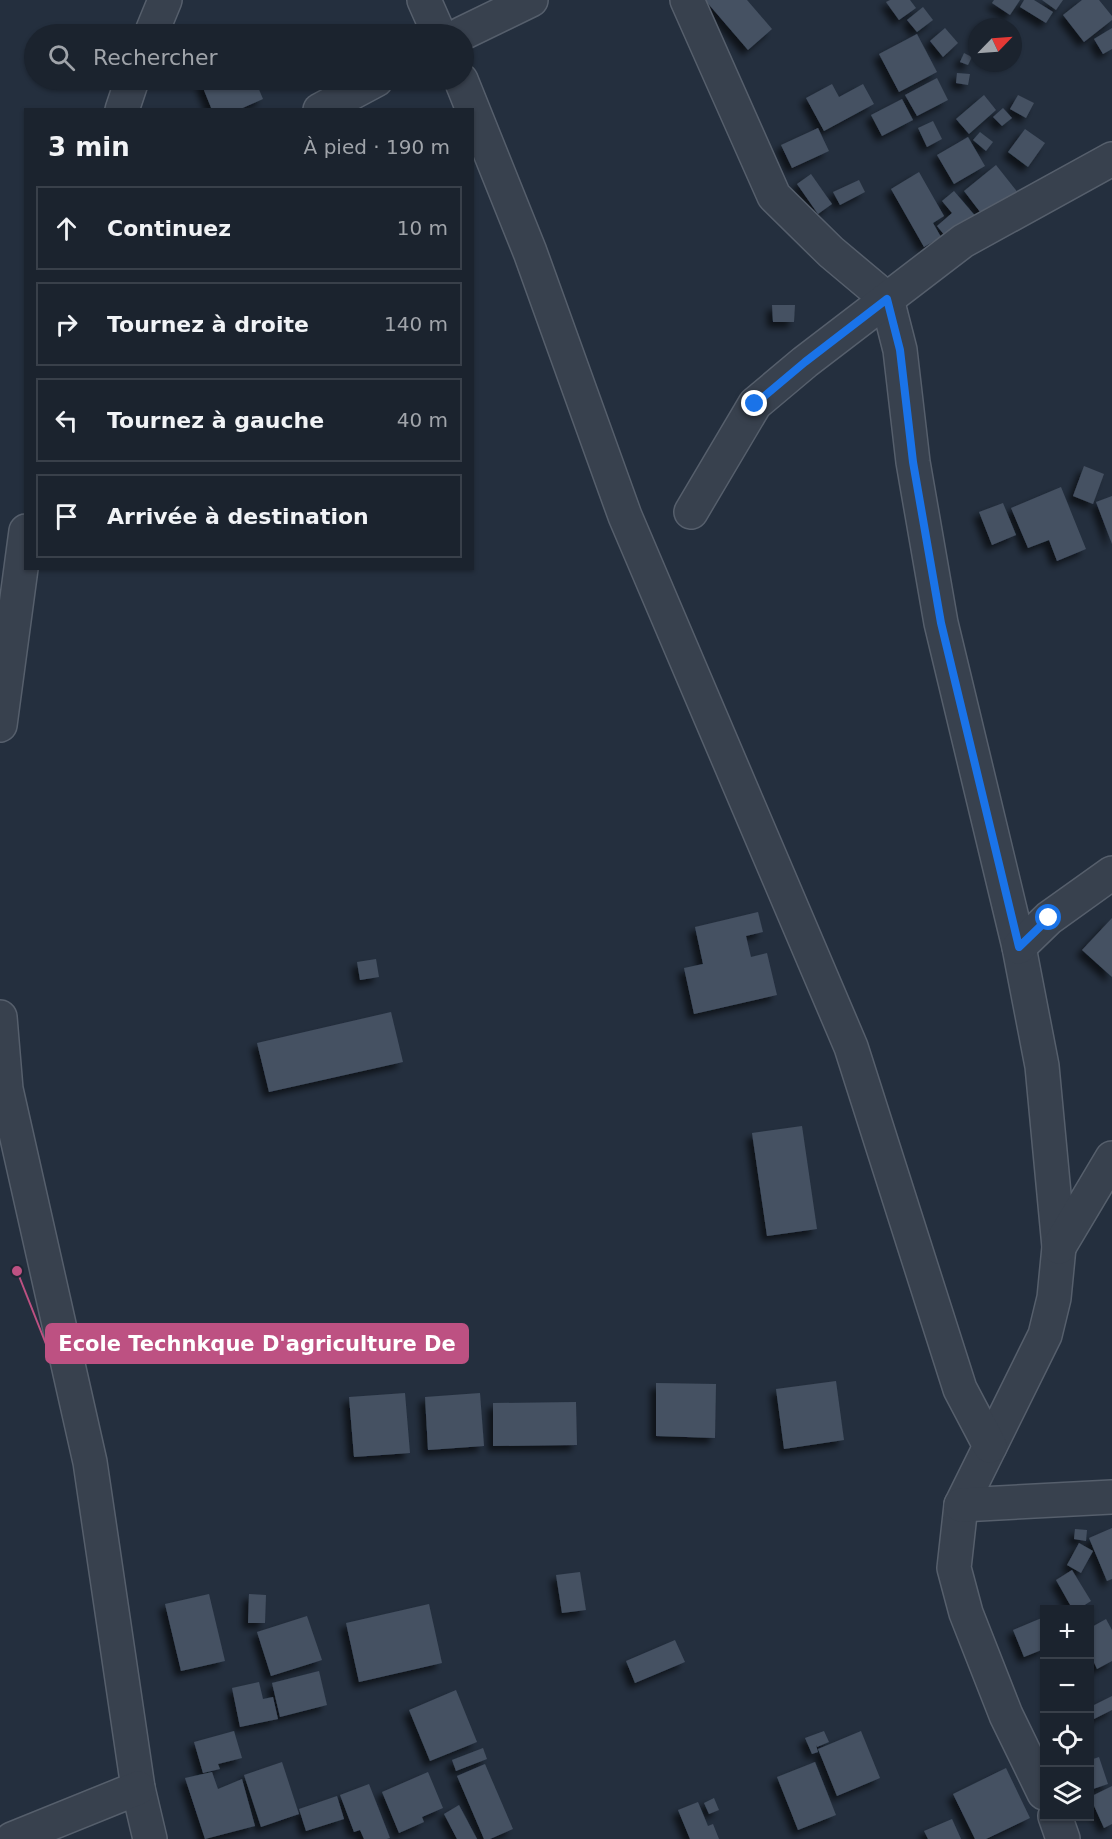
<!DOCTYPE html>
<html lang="fr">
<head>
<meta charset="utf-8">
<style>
	body { margin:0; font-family:"DejaVu Sans",sans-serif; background:#282f3a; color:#f1f3f6 }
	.controls { position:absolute; right:18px; bottom:18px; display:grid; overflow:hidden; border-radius:0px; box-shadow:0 2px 4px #0004 }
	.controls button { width:54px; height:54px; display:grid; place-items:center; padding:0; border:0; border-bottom:2px solid #39404a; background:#1b232e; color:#f1f3f6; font:30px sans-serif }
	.compass { position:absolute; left:968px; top:18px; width:54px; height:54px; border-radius:50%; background:#1b232e; box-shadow:0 2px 4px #0004; rotate:65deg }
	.stop { position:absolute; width:18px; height:18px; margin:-14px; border:4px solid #1a73e8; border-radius:50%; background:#fff }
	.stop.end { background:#1a73e8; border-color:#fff; box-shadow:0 2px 6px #0008 }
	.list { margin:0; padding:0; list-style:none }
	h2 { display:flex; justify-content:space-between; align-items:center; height:78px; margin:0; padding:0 24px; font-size:26px }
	h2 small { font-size:20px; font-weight:400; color:#a0a4aa }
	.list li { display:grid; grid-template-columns:39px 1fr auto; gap:18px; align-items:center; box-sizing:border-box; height:84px; margin:0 12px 12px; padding:0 12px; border:2px solid #39404a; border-radius:0px }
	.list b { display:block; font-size:22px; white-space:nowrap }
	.list em { font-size:20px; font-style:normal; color:#a0a4aa }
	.icon { flex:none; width:33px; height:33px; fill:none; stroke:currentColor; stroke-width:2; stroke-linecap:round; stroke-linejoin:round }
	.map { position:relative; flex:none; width:1112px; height:1839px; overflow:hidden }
	.search { position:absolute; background:#1b232e; box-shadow:0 2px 4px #0004; left:24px; top:24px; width:450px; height:66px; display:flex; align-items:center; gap:15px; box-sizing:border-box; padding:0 21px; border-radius:33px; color:#a0a4aa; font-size:22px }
	.panel { position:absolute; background:#1b232e; box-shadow:0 2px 4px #0004; left:24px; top:108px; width:450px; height:462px; border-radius:0px }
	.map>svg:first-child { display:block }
</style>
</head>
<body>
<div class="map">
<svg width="1112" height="1839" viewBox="0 0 1112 1839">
	<defs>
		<filter id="shadow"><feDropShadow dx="-5.5" dy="5.5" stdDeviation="3" flood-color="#0009"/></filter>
	</defs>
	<rect width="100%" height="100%" fill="#242f3e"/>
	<g fill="#455162" filter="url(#shadow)">
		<path d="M705,0H747L772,29L748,50Z"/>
		<path d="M890,0H910L916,8L899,20L886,2Z"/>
		<path d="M994,0H1020L1010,15L992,3Z"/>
		<path d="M1024,0H1034L1053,12L1046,23L1020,7Z"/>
		<path d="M1042,0H1063L1056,10Z"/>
		<path d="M1082,0H1099L1112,16V20L1084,42L1063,15Z"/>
		<path d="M923,7L933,20L917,32L907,20Z"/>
		<path d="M945,28L958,43L943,57L930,41Z"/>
		<path d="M1112,28V49L1103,54L1094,39Z"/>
		<path d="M917,34L937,72L899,92L879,54Z"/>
		<path d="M964,53L972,57L968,65L960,62Z"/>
		<path d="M957,73L970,74L968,85L956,83Z"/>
		<path d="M937,78L948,100L917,116L905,95Z"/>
		<path d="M210,80H255L263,99L238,110H212L201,83Z"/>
		<path d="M832,84L839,97L863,84L874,104L824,131L806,98Z"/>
		<path d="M984,95L996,110L969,134L956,119Z"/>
		<path d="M1018,95L1034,103L1026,118L1010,109Z"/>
		<path d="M902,99L913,120L882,136L871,115Z"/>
		<path d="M1003,108L1012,118L1002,126L993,117Z"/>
		<path d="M933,121L942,139L927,147L918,128Z"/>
		<path d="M818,128L829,151L792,168L781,145Z"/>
		<path d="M1025,129L1045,143L1028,167L1008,152Z"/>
		<path d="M980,132L993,142L986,151L973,140Z"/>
		<path d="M968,137L985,166L954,184L937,155Z"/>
		<path d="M996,165L1019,194L987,221L964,191Z"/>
		<path d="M919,172L944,216L933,223L941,237L924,247L891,189Z"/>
		<path d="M811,174L832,204L818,214L797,184Z"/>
		<path d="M859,180L865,192L840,205L833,192Z"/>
		<path d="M954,191L977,218L950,242L937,226L952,213L942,201Z"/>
		<path d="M772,305H795L794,322H773Z"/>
		<path d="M1084,466L1104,474L1093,504L1073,496Z"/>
		<path d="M1061,487L1086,549L1057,561L1049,540L1028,548L1011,508Z"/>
		<path d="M1112,496V544L1096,502Z"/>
		<path d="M1003,503L1016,535L992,545L979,512Z"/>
		<path d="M758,912L763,932L746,936L751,957L767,953L777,995L694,1014L684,968L703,964L695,927Z"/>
		<path d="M1112,918V977L1082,950Z"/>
		<path d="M376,959L379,977L360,980L357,962Z"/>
		<path d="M391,1012L403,1062L269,1092L257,1043Z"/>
		<path d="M802,1126L817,1229L767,1236L752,1133Z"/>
		<path d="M836,1381L844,1440L784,1449L776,1389Z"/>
		<path d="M656,1383L716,1384L715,1438L656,1436Z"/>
		<path d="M405,1393L410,1453L354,1457L349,1397Z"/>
		<path d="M480,1393L484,1446L428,1450L425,1397Z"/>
		<path d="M576,1402L577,1445L493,1446V1403Z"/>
		<path d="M1112,1528V1579L1107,1581L1089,1538Z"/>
		<path d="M1075,1529L1087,1530L1086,1541L1074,1539Z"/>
		<path d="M1079,1543L1093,1551L1081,1573L1067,1565Z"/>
		<path d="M1072,1570L1091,1601L1077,1610H1073L1056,1580Z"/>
		<path d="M580,1572L586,1610L562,1613L556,1575Z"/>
		<path d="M209,1594L225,1661L181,1671L165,1604Z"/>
		<path d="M249,1594L266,1595L265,1623H248Z"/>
		<path d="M429,1604L442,1663L359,1682L346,1623Z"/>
		<path d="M307,1616L322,1660L271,1676L257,1632Z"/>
		<path d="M1044,1617V1649L1024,1657L1013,1630Z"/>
		<path d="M1106,1619L1112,1630V1661L1097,1669L1090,1654V1628Z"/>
		<path d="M675,1640L685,1662L635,1683L626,1661Z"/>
		<path d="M319,1671L327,1705L280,1717L272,1683Z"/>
		<path d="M259,1682L263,1699L273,1697L278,1719L240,1727L232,1688Z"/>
		<path d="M456,1690L477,1742L430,1761L409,1710Z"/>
		<path d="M1112,1696V1710L1094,1719L1090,1707Z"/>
		<path d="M234,1731L242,1758L218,1764L220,1769L203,1773L194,1742Z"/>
		<path d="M824,1731L829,1742L817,1747L816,1745L818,1752L812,1754L805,1738Z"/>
		<path d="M861,1731L880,1778L837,1796L818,1749Z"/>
		<path d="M483,1748L487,1759L456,1771L452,1760Z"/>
		<path d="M1099,1757L1108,1784L1090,1790V1760Z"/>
		<path d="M282,1762L299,1814L261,1827L244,1775Z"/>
		<path d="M815,1762L836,1815L798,1830L777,1777Z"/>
		<path d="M485,1764L513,1829L490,1839H484L457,1776Z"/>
		<path d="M1006,1768L1030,1818L986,1839H975L953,1794Z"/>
		<path d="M212,1772L218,1789L242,1779L255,1826L205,1839L185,1778Z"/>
		<path d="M428,1772L443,1808L422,1817L424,1822L399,1833L382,1792Z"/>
		<path d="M369,1784L390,1838L387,1839H364L360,1830L354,1832L340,1795Z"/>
		<path d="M1112,1786V1824L1104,1828L1090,1797Z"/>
		<path d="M337,1796L344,1819L306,1831L299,1809Z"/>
		<path d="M714,1798L719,1810L709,1814L704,1803Z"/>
		<path d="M698,1802L708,1826L713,1824L719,1839H690L678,1810Z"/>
		<path d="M459,1805L477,1839H457L444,1814Z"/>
		<path d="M952,1819L961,1839H928L924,1831Z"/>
	</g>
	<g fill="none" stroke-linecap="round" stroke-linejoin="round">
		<g stroke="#565f6c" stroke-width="36">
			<g id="minor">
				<path d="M424,0L439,34"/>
				<path d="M687,0L774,196L831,252L887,299L900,350L913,462L941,623L1019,947L1042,1066L1059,1247L1054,1298L1045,1335L961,1505L954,1568L966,1613L1006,1715L1044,1793"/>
				<path d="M151,34L165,0"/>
				<path d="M461,34L531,0"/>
				<path d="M461,80L530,252L625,516L851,1047L960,1389L990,1446"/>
				<path d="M122,110L132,80"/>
				<path d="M320,110L376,80"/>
				<path d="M691,512L755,404L805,362L963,241L1112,159"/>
				<path d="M0,725L26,531"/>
				<path d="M1019,947L1049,918L1112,873"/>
				<path d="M0,1017L6,1089L90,1462L138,1788L150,1839"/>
				<path d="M1059,1247L1112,1158"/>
				<path d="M961,1505L1112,1497"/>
				<path d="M1055,1816L1063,1839"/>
				<path d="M12,1839L138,1788"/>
			</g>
		</g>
		<use href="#minor" stroke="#38414e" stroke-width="33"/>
	</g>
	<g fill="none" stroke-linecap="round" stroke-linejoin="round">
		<path stroke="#1a73e8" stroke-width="8" d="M755,404L805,362L887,299L900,350L913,462L941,623L1019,947L1049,918"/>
	</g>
	<path fill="none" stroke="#bd5182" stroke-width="2" d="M17 1271L46 1344"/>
	<circle fill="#bd5182" stroke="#1d2633" stroke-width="2" cx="17" cy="1271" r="6"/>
	<rect fill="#bd5182" stroke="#bd5182" stroke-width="2" x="46" y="1324" width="422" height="39" rx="6"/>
	<g font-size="21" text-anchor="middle" font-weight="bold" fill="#fff">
		<text x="257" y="1351">Ecole Technkque D'agriculture De</text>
	</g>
</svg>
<div class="controls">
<button>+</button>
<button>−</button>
<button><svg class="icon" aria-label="locate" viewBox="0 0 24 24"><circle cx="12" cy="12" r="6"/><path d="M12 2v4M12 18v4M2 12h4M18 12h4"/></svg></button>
<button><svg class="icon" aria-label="layers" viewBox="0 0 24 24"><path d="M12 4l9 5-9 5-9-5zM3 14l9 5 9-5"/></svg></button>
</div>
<svg class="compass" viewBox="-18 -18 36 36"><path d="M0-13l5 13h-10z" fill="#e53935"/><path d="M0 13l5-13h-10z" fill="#a0a4aa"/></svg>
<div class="stop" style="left:1049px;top:918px"></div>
<div class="stop end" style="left:755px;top:404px"></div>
<div class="search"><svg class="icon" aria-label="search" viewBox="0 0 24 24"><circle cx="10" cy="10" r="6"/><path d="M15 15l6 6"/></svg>Rechercher</div>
<section class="panel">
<h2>3 min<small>À pied · 190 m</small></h2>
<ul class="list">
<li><svg class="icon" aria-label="ahead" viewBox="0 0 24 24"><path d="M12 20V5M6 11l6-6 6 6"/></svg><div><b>Continuez</b></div><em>10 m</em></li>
<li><svg class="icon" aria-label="right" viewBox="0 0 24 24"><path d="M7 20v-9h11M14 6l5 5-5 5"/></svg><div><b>Tournez à droite</b></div><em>140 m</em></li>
<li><svg class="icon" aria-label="left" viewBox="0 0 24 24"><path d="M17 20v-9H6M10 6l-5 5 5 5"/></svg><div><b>Tournez à gauche</b></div><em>40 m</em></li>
<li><svg class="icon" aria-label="arrive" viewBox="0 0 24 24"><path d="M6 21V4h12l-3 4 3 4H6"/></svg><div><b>Arrivée à destination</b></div></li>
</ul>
</section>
</div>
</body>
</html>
